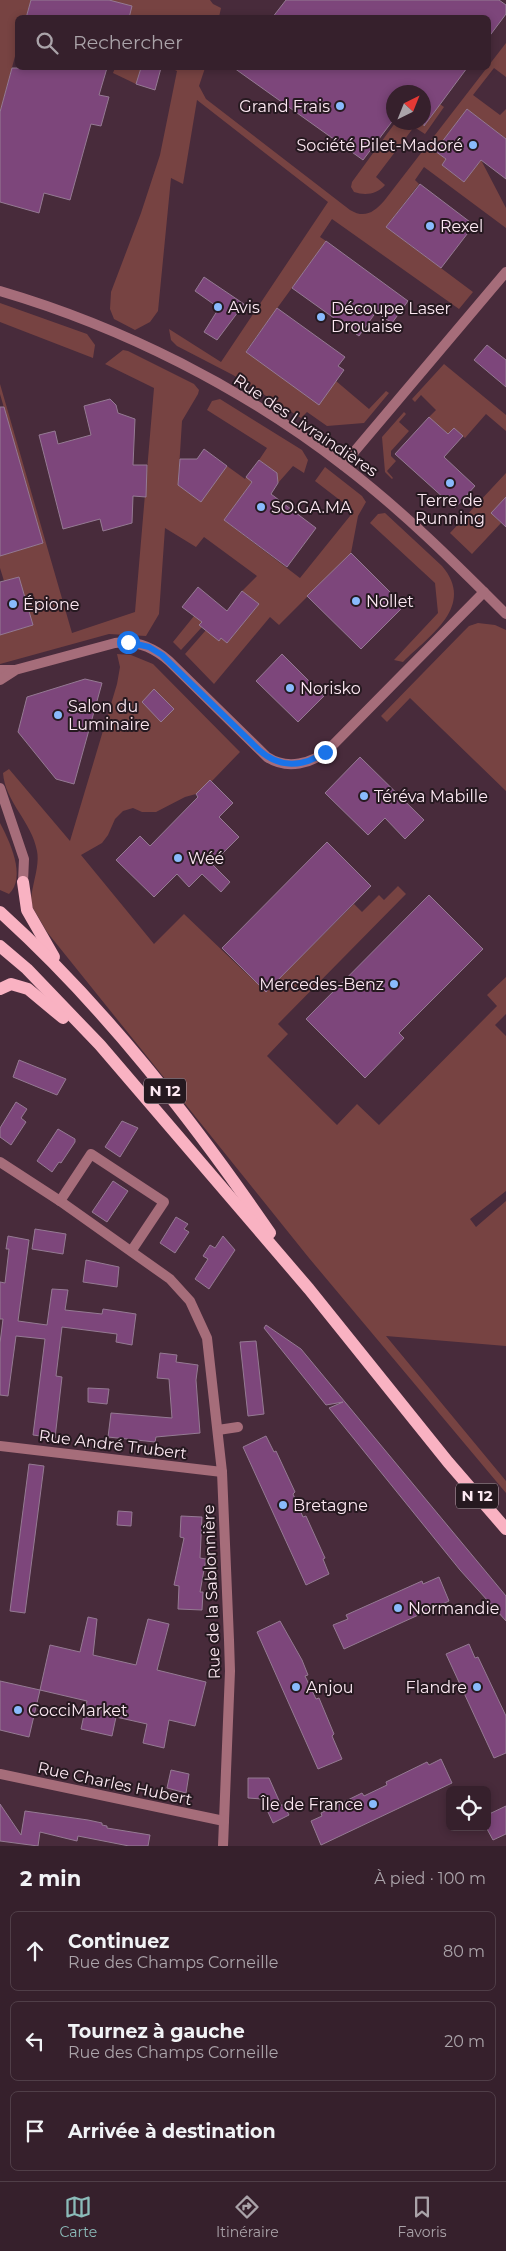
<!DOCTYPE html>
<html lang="fr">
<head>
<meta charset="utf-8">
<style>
	body { margin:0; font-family:Montserrat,sans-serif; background:#3d2834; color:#f1f3f6 }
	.controls { position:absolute; right:15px; bottom:15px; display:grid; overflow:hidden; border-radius:8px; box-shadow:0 2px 8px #0003 }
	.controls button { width:45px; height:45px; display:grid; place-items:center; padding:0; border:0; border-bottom:1px solid #503e48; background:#36202c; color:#f1f3f6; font:25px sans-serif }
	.compass { position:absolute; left:386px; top:85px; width:45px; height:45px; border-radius:50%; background:#36202c; box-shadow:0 2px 8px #0003; rotate:43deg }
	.stop { position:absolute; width:15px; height:15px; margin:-11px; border:4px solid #1a73e8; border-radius:50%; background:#fff }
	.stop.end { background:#1a73e8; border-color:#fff; box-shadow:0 1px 5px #0008 }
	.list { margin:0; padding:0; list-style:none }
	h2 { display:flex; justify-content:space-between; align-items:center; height:65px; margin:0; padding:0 20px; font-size:21px }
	h2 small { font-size:16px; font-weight:400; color:#aaa3a9 }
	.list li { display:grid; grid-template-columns:32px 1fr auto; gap:15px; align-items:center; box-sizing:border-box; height:80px; margin:0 10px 10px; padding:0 10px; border:1px solid #503e48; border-radius:8px }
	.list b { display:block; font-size:19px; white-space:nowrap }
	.list p { margin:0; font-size:16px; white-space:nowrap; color:#aaa3a9 }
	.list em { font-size:16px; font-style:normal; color:#aaa3a9 }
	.icon { flex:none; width:28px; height:28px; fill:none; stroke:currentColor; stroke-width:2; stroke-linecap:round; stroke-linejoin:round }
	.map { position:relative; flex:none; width:506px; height:1846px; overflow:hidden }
	.search { position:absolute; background:#36202c; box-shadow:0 2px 8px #0003; left:15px; right:15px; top:15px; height:55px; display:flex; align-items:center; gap:12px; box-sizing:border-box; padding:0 18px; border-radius:8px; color:#aaa3a9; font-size:19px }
	.sheet { height:335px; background:#36202c }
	nav { display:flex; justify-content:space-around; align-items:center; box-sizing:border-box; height:70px; border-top:1px solid #503e48; background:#36202c; font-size:14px; color:#aaa3a9 }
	nav a { display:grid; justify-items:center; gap:2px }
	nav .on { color:#8bbbb9 }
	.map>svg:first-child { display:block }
</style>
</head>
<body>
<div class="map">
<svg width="506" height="1846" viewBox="0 0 506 1846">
	<rect width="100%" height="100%" fill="#482b3b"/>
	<g fill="#774342">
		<path d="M0,0H31L26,17L18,18L17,49L0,112Z"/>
		<path d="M109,0H210L213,4L221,8L219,17H129Z"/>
		<path d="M506,43V77L494,68L473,95L500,115L506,109V139L467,109L435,151L446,159L442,165L464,182L481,160L506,208V228L424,167L415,180L419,184L386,227L473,292L459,309L332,219L320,237L326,241L246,351L319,404L336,381L369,409L386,391L389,393L364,423L327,426L307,412L301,418L233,375L177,346L171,340L169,329L221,362L328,202L197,100L183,184L171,178L158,311L150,322L135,330L114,319L110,309L111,292L141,213L160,155L177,71L171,68H205L199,86L206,99L350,210C365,219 374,212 384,201Z"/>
		<path d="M115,68H141L136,84L113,73Z"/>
		<path d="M424,93L444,107L425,134L414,127L376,177L385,185C377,194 366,196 354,192L351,187L352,182L395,123L424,122Z"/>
		<path d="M0,303L87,334L95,345L93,358L0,322Z"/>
		<path d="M123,350L128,351L194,384L199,390L198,394L182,421L178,485L201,501L227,466L245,479L246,477L252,482L224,520L300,578L354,511L315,481L325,467L362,496L366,502L358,516L351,553L279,625L270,617L214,684L185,654L206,630L219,641L221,638L227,643L258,605L242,591L257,576L204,537L196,547L165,528L159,614L146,636L109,634L0,664V635L33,625L19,577L4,581L0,568V556L43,543L0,394V384L72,633L135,612L154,388L105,364Z"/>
		<path d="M444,364L506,415V431L486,414L465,438L454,428L448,434L429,417L436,410L421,395L415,402L412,399Z"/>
		<path d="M220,399L302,450L308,460L304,473L293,466L278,483L277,473L259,460L267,448L207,410L212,401Z"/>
		<path d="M404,412L406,414L399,422L409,431L391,451V456L396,461L387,471L393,478L392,479L385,472L382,437Z"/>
		<path d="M506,473V497L491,513L501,523L472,554L450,533Z"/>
		<path d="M385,513L442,566C476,606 430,635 403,662L394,660L438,613L435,583L370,523L378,514Z"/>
		<path d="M194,616L202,622L200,625L202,627L181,650L173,642Z"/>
		<path d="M478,623L495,625L506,630V791L410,698L387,722L381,716L464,631L469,626Z"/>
		<path d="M117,654L131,655L153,664L240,752L212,781L210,780L196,794L185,797L156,812H142L133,808L123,811L115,819L108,835L102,843L81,855L154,944L184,914L266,992L354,904L362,912L379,895L384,900L398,886L406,894L278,1024L288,1034L267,1056L337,1125L357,1104L379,1125L497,1006L487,995L506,977V1014L495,1025L506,1036V1191L470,1219L476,1227L506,1201V1346L386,1336L506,1481V1493L309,1258L47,932L33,908L31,900C32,884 40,866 37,851C32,822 5,802 3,773L9,769L70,841L117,684L120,667Z"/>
		<path d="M0,823C9,840 27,877 9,894L0,890Z"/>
	</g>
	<g fill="#7d467b" stroke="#957a93">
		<path d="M31,0H109L132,6L129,18H26Z"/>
		<path d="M286,0H499L506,5V14L488,38V18H272Z"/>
		<path d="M12,68H107L99,95L109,97L101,126L91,124L70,200L44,193L39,213L0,202V112Z"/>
		<path d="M141,68H161L155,90L136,84Z"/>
		<path d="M234,68H467L424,126V92H394V119L363,160Z"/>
		<path d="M467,109L506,139V179L481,160L464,182L442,165L446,159L435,151Z"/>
		<path d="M420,184L474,225L441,268L386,227Z"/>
		<path d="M326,241L408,301L392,323L376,312L359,336L292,288Z"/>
		<path d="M204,277L244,304L217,340L204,332L219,308L195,291Z"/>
		<path d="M277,308L345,357L338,366L344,370L319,405L246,352Z"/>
		<path d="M487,345L506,360V387L474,360Z"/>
		<path d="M110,399L116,405L118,413L135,419L133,465H147L146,497L133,496L132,523L103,531L100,519L63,529L39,435L55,431L58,444L91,435L84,406Z"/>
		<path d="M0,407H4L43,543L0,556Z"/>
		<path d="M429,417L448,434L454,428L463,436L444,457L475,486L455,508L395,454Z"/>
		<path d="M204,449L227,466L201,502L178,485L180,459H197Z"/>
		<path d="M259,460L277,473L278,483L271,494L316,528L287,567L224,520L252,482L246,477Z"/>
		<path d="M506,497V527L491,513Z"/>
		<path d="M351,553L404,606L361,649L307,596Z"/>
		<path d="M19,577L33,625L0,635V582Z"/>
		<path d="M198,587L227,611L242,591L259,604L227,643L221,638L219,641L199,625L202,622L182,607Z"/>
		<path d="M282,654L324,696L298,722L256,681Z"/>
		<path d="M85,679L102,683L74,784L56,779L18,732L27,697Z"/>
		<path d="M154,689L174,709L161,722L142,702Z"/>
		<path d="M360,757L424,820L405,839L385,818L368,835L325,793Z"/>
		<path d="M210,780L233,803L219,817L239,837L212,864L230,882L221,892L202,874L189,887L177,874L154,897L116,860L140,836L150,846L198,797L196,794Z"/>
		<path d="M327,842L371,886L266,992L222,948Z"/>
		<path d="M429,895L483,949L399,1033L404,1038L365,1078L306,1019Z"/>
		<path d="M19,1060L66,1079L57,1095L13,1077Z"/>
		<path d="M16,1102L27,1109L21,1118L26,1122L11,1145L0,1137V1128Z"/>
		<path d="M122,1121L138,1128L120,1157L105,1147Z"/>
		<path d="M58,1129L75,1139V1142L61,1163L59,1162L52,1172L37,1161Z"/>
		<path d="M113,1181L128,1191L107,1222L92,1212Z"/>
		<path d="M176,1217L188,1224L184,1229L189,1232L175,1253L160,1243Z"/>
		<path d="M35,1229L66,1234L63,1254L32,1249Z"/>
		<path d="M8,1236L29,1240L18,1321L47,1325L52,1289L68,1290L65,1310L102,1314L103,1309L136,1314L132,1345L116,1342L117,1334L62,1327L56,1376L62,1377L55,1438L33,1435L45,1339L16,1336L8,1396L0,1395V1343L3,1319H0V1282L5,1283L9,1249H6Z"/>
		<path d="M223,1236L235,1250L209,1289L195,1279L208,1259L203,1256L210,1245L215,1248Z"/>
		<path d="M86,1260L119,1267L117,1287L83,1282Z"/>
		<path d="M266,1325L301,1349L506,1596V1621L460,1570L329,1408L343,1402L326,1405L264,1328Z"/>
		<path d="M256,1341L264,1414L248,1416L240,1342Z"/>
		<path d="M160,1353L177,1355L176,1362L198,1365L196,1380L200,1433L156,1437L155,1442L108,1437L111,1413L172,1418L169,1379L157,1378Z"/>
		<path d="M88,1388L109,1389L107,1404L88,1402Z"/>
		<path d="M266,1436L274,1452L276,1451L295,1492L293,1494L303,1517L306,1516L325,1558L323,1559L329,1574L306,1585L243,1447Z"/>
		<path d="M29,1464L44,1466L25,1613L10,1611Z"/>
		<path d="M118,1511L132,1512L131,1526L117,1525Z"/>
		<path d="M181,1516L202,1517L200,1558L206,1559L200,1592H203L202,1610L178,1609L179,1586L174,1585L184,1538L180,1537Z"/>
		<path d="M439,1577L449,1601L344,1649L333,1625L348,1619L346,1615L422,1581L423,1584Z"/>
		<path d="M88,1617L97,1619L93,1655L136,1665L148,1619L169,1624L157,1670L206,1682L195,1726L169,1720L164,1748L143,1743L147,1724L116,1717L112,1736L81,1729L87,1701L40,1690L29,1737L0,1730V1681L40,1690L50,1645L80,1652Z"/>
		<path d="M280,1621L302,1660L308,1675L305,1676L316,1699L319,1698L334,1734L332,1736L342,1759L318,1769L257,1632Z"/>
		<path d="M469,1644L475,1658L478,1657L506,1716V1753L494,1758L446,1654Z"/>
		<path d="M441,1759L452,1783L321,1845L311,1821L322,1816L321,1813L362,1793L364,1796L387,1785L386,1782L427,1762L429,1765Z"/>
		<path d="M171,1770L189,1774L186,1793L167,1788Z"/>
		<path d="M248,1778H269L281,1805H284L289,1815L273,1823L262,1799L248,1798Z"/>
		<path d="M0,1804L21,1835L25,1811L88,1820L102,1823V1825L107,1826V1828L150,1835L148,1846H129L78,1836L77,1841L40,1832L38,1846L0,1841Z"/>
		<path d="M506,1806V1834L493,1840L487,1829V1815Z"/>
	</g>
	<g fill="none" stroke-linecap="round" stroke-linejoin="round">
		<g stroke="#a66d7a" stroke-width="10">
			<path d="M0,291C123,327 243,388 344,466C403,511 454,562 506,614"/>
			<path d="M343,465L506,272"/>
			<path d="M0,670H15L115,643C136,640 153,647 169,661L267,757C287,770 312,764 329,749L484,592"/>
			<path d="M0,680L14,671"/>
			<path d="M0,1162L60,1201L170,1279L190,1301L207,1338L222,1472L229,1640L230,1671L223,1846"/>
			<path d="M60,1201L91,1154L164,1202L132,1250"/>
			<path d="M218,1430L238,1427"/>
			<path d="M0,1446L222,1472"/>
			<path d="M0,1774L224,1821"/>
		</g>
		<path stroke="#a66d7a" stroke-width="10" d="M0,788L24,859L23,882"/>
		<g stroke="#f9b2c2" stroke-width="12">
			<path d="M23,882L27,910L54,957"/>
			<path d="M0,912C104,1006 191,1118 270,1233"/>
			<path d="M0,946L27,969L100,1045L309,1289L448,1462L506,1529"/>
			<path d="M0,989L11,984L28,989L63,1018"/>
		</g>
	</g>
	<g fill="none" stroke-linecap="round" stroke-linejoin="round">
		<path stroke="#1a73e8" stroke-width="6" d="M128,642L149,647L162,655L259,750C279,768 303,768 325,752"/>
	</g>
	<g fill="#89bafc" stroke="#261920" stroke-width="2">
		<circle cx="340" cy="106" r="5"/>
		<circle cx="473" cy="145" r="5"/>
		<circle cx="430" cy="226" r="5"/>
		<circle cx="218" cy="307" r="5"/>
		<circle cx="321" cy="317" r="5"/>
		<circle cx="450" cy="483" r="5"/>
		<circle cx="261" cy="507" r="5"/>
		<circle cx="356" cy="601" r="5"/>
		<circle cx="13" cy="604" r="5"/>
		<circle cx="290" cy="688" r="5"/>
		<circle cx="58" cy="715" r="5"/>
		<circle cx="364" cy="796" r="5"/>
		<circle cx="178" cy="858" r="5"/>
		<circle cx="394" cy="984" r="5"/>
		<circle cx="283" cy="1505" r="5"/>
		<circle cx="398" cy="1608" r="5"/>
		<circle cx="296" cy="1687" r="5"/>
		<circle cx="477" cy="1687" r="5"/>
		<circle cx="18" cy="1710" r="5"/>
		<circle cx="373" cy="1804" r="5"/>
	</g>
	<g text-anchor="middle" stroke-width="4" stroke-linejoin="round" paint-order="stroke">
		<g fill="#261920" stroke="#bcaab3" stroke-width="1">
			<rect x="144" y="1078.5" width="42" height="25" rx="4"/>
			<rect x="456" y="1483.5" width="42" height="25" rx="4"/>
		</g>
		<g font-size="15" font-weight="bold" fill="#fce8f2">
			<text x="165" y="1096">N 12</text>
			<text x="477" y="1501">N 12</text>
		</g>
		<g font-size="16" fill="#fce8f2" stroke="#261920" text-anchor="start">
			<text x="330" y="112" text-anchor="end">Grand Frais</text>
			<text x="463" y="151" text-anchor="end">Société Pilet-Madoré</text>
			<text x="440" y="232">Rexel</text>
			<text x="228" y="313">Avis</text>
			<text x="331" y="314">Découpe Laser<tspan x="331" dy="18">Drouaise</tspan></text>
			<text x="450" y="506" text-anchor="middle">Terre de<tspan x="450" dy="18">Running</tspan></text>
			<text x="271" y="513">SO.GA.MA</text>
			<text x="366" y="607">Nollet</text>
			<text x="23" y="610">Épione</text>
			<text x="300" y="694">Norisko</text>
			<text x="68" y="712">Salon du<tspan x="68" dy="18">Luminaire</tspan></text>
			<text x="374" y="802">Téréva Mabille</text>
			<text x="188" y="864">Wéé</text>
			<text x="384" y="990" text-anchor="end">Mercedes-Benz</text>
			<text x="293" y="1511">Bretagne</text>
			<text x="408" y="1614">Normandie</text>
			<text x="306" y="1693">Anjou</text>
			<text x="467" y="1693" text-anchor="end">Flandre</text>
			<text x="28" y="1716">CocciMarket</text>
			<text x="363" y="1810" text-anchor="end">Île de France</text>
		</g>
		<g font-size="16" fill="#fce8f2" stroke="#261920">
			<text transform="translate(306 425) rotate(34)" y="6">Rue des Livraindières</text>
			<text transform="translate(113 1444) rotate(7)" y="6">Rue André Trubert</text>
			<text transform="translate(211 1592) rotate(-92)" y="6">Rue de la Sablonnière</text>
			<text transform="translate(115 1783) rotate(12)" y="6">Rue Charles Hubert</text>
		</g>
	</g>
</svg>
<div class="controls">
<button><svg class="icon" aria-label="locate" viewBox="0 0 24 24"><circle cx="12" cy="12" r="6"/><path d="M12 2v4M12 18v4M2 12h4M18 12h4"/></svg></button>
</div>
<svg class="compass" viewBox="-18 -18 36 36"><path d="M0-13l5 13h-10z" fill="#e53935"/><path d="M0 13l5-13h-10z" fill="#aaa3a9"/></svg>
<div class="stop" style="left:128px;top:642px"></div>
<div class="stop end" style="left:325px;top:752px"></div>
<div class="search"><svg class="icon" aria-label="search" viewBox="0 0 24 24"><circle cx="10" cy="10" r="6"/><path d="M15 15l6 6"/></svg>Rechercher</div>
</div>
<section class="sheet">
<h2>2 min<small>À pied · 100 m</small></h2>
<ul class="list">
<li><svg class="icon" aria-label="ahead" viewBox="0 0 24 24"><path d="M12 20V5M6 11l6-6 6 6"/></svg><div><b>Continuez</b><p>Rue des Champs Corneille</p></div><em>80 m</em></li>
<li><svg class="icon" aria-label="left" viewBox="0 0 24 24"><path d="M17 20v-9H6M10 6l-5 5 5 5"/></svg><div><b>Tournez à gauche</b><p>Rue des Champs Corneille</p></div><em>20 m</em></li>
<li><svg class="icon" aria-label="arrive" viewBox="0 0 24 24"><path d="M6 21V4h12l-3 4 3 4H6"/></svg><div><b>Arrivée à destination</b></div></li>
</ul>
</section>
<nav>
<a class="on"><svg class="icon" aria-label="map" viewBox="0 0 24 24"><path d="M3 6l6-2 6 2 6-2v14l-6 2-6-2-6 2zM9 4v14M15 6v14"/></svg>Carte</a>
<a><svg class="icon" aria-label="directions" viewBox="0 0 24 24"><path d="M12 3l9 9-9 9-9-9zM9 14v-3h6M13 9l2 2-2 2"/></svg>Itinéraire</a>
<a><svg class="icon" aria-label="saved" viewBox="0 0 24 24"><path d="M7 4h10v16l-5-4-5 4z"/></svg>Favoris</a>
</nav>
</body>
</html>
